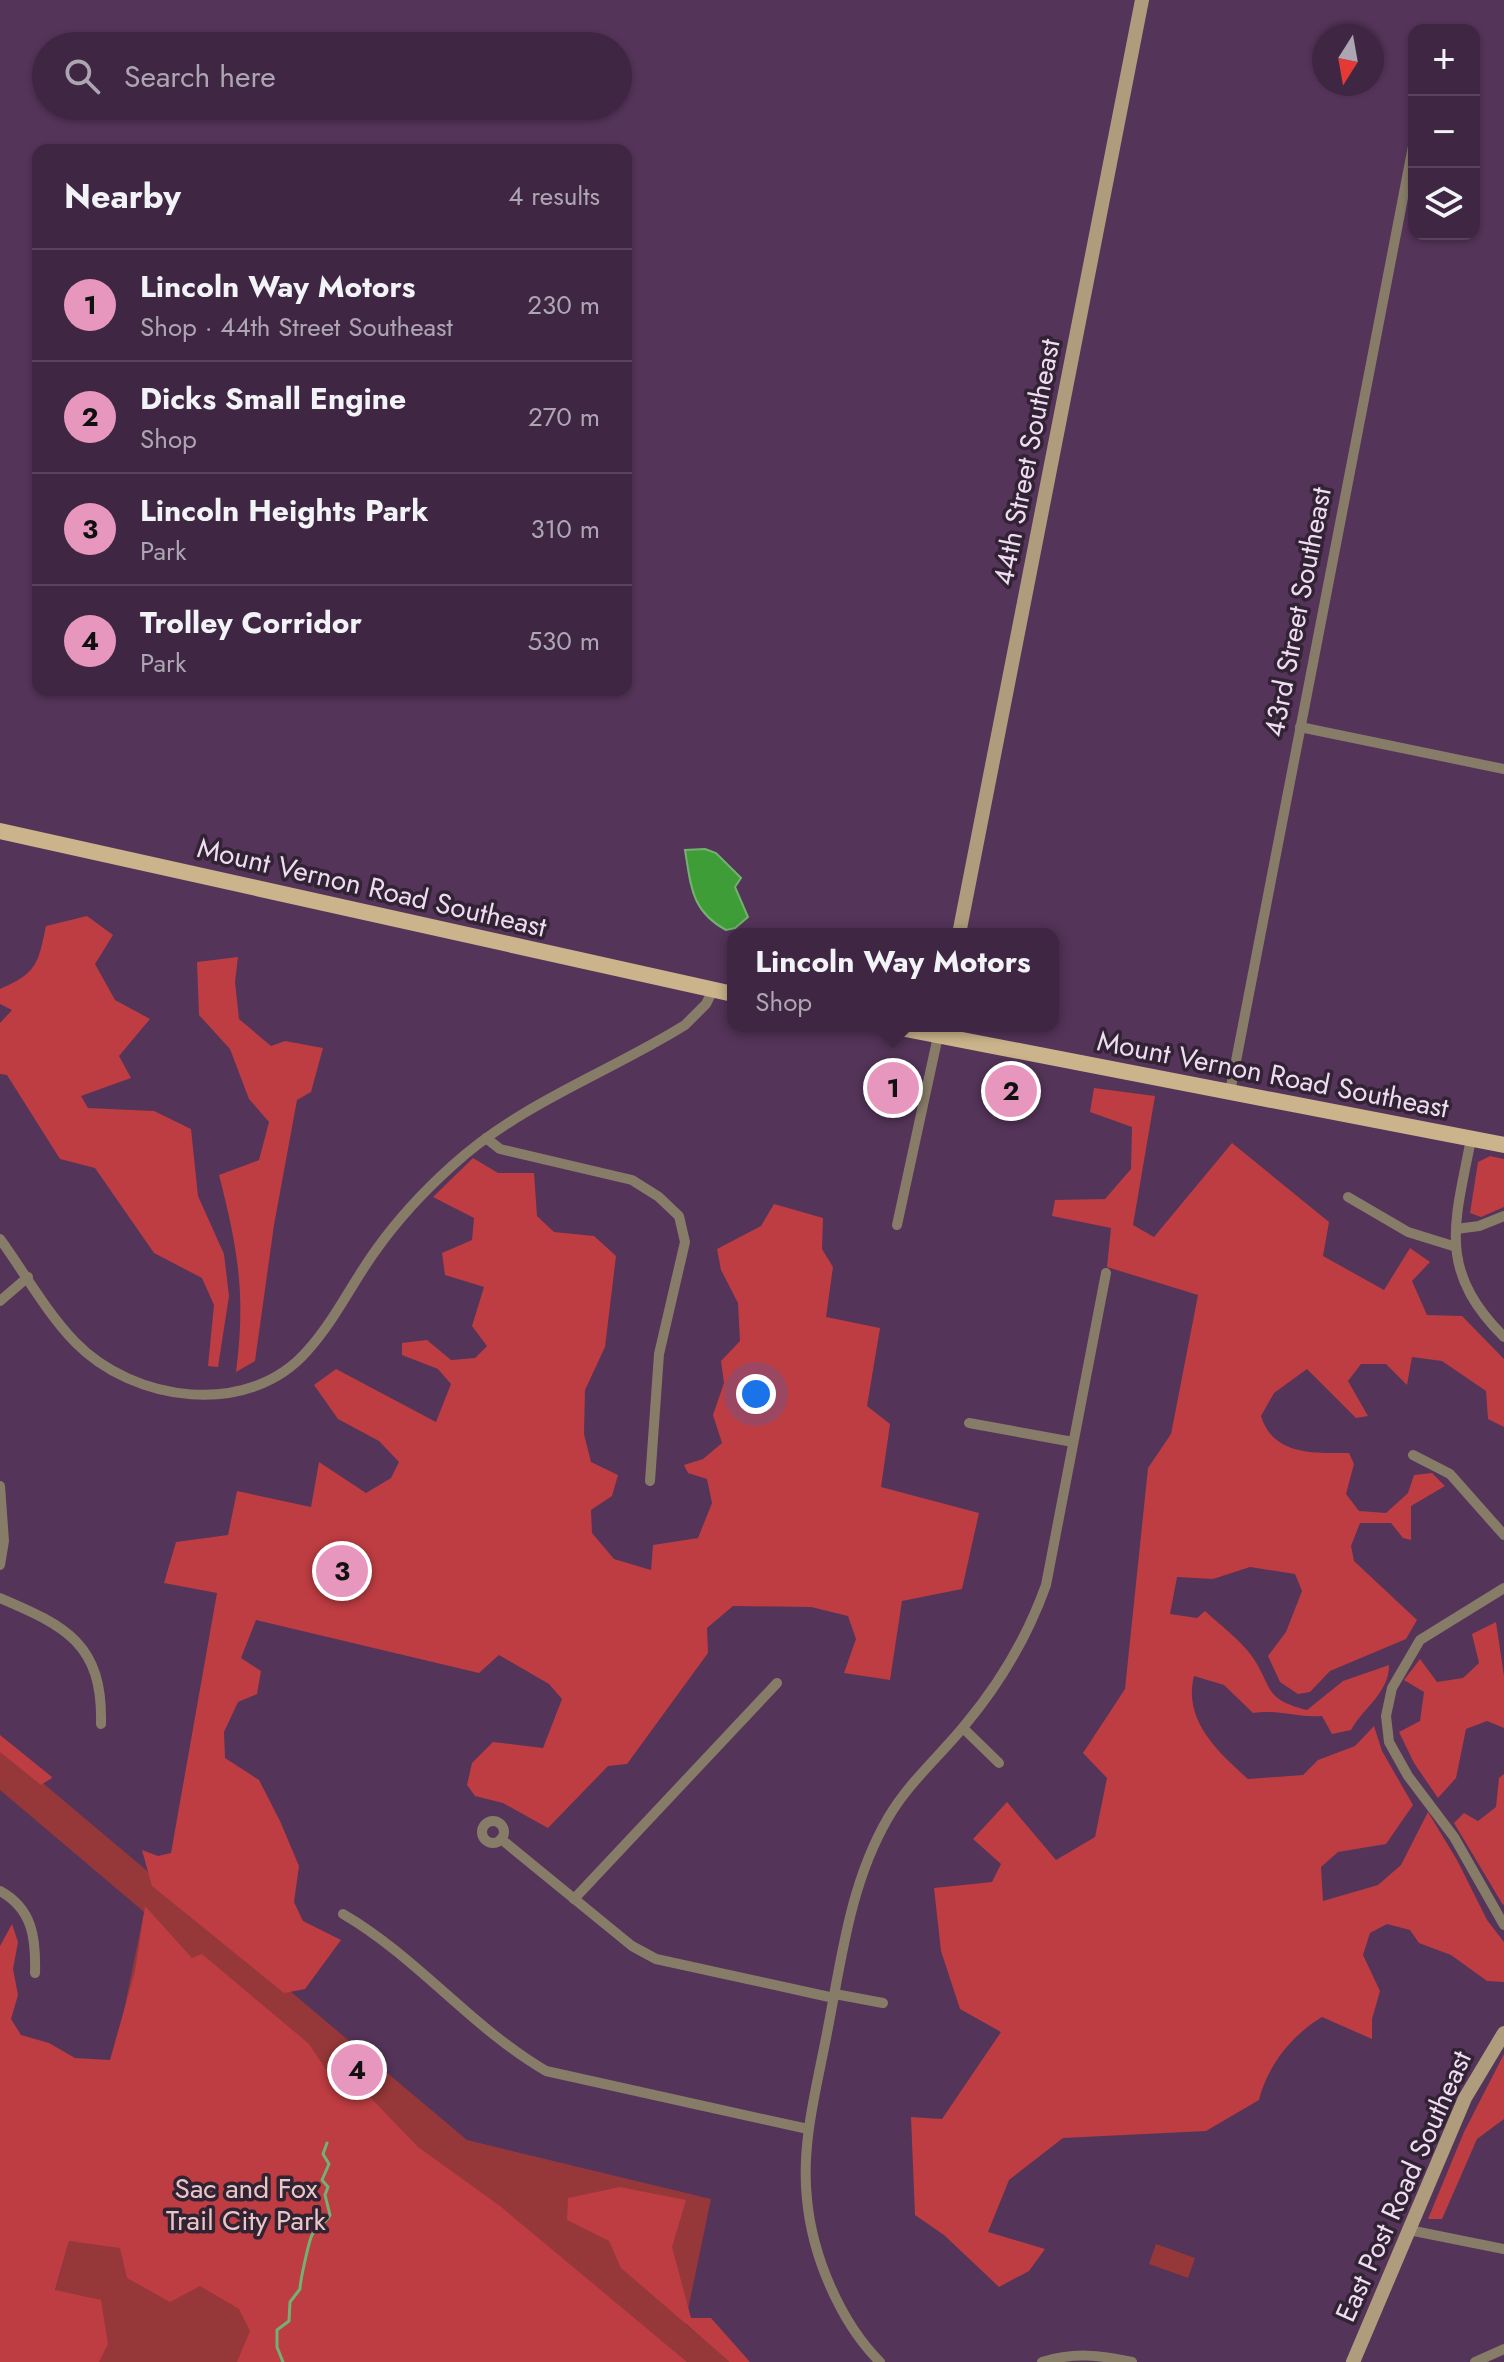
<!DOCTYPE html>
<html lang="en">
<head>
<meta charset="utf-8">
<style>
	body { margin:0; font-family:Jost,sans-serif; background:#4a334e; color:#f1f3f6 }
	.controls { position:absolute; right:24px; top:24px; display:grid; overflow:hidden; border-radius:16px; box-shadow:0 2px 6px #0004 }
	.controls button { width:72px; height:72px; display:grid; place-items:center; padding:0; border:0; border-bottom:2px solid #58445c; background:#3f2743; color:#f1f3f6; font:40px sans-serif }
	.compass { position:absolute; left:1312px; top:24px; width:72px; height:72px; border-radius:50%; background:#3f2743; box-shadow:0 2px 6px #0004; rotate:191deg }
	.you { position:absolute; left:756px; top:1394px; width:28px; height:28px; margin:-20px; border:6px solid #fff; border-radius:50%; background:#1a73e8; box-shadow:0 0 0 12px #1a73e833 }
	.badge { display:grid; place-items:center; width:52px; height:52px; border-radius:50%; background:#e797bd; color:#111; font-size:26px; font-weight:700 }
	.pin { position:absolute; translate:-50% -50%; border:4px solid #fff; box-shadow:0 2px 8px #0006 }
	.popup { position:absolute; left:727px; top:928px; width:332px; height:104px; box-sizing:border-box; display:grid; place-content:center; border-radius:16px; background:#3f2743; filter:drop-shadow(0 2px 6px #0005); font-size:26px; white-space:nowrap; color:#ada5b2 }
	.popup b { font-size:30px; color:#f1f3f6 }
	.popup::after { content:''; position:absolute; left:50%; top:100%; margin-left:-16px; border:16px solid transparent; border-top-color:#3f2743 }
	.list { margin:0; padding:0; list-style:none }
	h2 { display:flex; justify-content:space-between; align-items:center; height:104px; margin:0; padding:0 32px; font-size:34px }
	h2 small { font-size:26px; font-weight:400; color:#ada5b2 }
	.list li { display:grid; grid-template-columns:52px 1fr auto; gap:24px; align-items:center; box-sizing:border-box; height:112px; padding:0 32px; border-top:2px solid #58445c }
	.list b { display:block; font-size:30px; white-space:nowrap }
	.list p { margin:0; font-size:26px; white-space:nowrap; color:#ada5b2 }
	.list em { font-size:26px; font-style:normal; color:#ada5b2 }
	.icon { flex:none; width:44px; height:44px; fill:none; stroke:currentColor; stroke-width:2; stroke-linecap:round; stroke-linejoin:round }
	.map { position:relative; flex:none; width:1504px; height:2362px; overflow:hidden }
	.search { position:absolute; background:#3f2743; box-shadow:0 2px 6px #0004; left:32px; top:32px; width:600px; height:88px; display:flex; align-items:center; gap:20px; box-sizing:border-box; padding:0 28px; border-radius:44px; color:#ada5b2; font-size:30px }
	.panel { position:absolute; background:#3f2743; box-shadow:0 2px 6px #0004; left:32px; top:144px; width:600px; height:552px; border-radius:16px }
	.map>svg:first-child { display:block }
</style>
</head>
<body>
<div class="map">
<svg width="1504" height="2362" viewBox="0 0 1504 2362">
	<rect width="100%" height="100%" fill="#543459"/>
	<g fill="#963739">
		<path d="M0,1747L467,2140L711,2199L685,2324L732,2362H52L66,2293L55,2291L69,2241L77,2242L144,1912L0,1790Z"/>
		<path d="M1156,2244L1195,2258L1188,2278L1149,2264Z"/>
	</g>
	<g fill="#bd3d42">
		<path d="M87,916L113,935L95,964L115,1000L150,1019L119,1056L131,1078L81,1096L88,1108L154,1111L191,1129L198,1196L224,1254L229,1296L218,1367L208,1366L214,1305L202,1278L154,1253L95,1168L60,1159L7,1075L0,1074V1023L12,1010L0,1004V989C37,973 38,964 46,926Z"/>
		<path d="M238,957L235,982L239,1019L271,1046L285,1041L323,1048L311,1092L297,1100L274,1225L255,1361L236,1372C246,1295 238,1249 219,1175L259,1160L269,1122L249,1099L230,1049L199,1015L197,962Z"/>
		<path d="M1094,1088L1155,1096L1133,1225L1154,1237L1232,1143L1329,1222L1323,1256L1384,1290L1410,1248L1430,1262L1412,1281L1427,1315L1462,1316L1504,1359V1427L1488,1419L1486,1391L1442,1361L1412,1357L1407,1385L1386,1364H1361L1348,1381L1368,1416L1356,1418L1307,1369L1274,1393L1261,1416C1273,1456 1315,1453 1349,1453L1354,1464L1346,1494L1359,1511L1386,1513L1408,1493L1414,1475L1432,1473L1445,1486L1411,1506V1540L1403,1538L1391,1523H1360L1351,1546L1354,1561L1417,1620L1406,1639L1330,1671L1310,1692L1298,1694L1280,1682L1268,1656L1286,1632L1302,1591L1295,1574L1250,1567L1213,1579L1177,1577L1170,1614L1197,1618L1205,1611C1220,1625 1239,1639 1251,1655C1274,1687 1261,1698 1307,1710L1343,1681L1389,1665C1389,1693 1364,1707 1351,1730L1332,1734L1322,1716C1297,1718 1279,1709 1253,1713L1224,1685L1194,1676C1183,1720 1217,1751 1248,1779L1303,1775L1318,1760L1355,1746L1374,1726L1382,1751L1413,1805L1386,1844L1338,1852L1321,1867L1323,1901L1378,1885L1401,1865L1428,1812L1457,1860L1487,1920L1504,1942V1982L1487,1981L1451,1955L1419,1943L1410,1930L1387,1924L1370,1933L1363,1955L1380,1991L1372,2019V2039L1322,2017C1293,2034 1267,2066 1259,2100L1206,2131L1063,2138L1009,2180L988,2232L1045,2249L1029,2271L999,2287L944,2235L915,2215L911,2117L942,2119L1001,2032L960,2009L941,1951L934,1888L992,1882L1001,1864L973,1839L1007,1802L1056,1860L1095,1837L1107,1778L1083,1753L1125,1689L1148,1468L1171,1434L1198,1295L1107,1267L1111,1228L1052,1216L1055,1200L1105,1199L1131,1169L1132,1127L1090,1112Z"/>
		<path d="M1490,1156L1504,1159V1207L1481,1217L1470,1213L1478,1162Z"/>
		<path d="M473,1158L498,1173H534L537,1216L554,1232L594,1236L616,1256L605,1347L585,1390L584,1434L591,1462L618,1475L612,1496L591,1510L592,1533L614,1559L651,1570L653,1545L698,1538L712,1503L707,1479L688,1473L684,1465L703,1459L722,1443L713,1415L724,1383L721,1361L740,1341L738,1303L721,1270L717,1249L761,1226L774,1204L823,1218L822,1249L833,1267L826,1317L880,1328L867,1406L890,1424L881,1487L979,1513L962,1589L902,1601L890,1680L844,1673L856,1639L848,1616L811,1607L733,1606L707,1628L708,1653L627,1764L608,1766L548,1828L503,1803L475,1796L467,1785L472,1763L493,1742L543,1748L562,1699L549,1684L499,1655L479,1673L256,1620L241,1658L261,1671L257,1694L238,1702L224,1732L225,1758L259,1780L280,1821L299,1866L294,1902L303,1921L341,1940L305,1989L284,1993L152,1886L142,1850L158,1856L171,1853L217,1593L164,1583L176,1542L228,1535L237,1491L311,1507L319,1462L366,1493L391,1478L399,1462L379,1441L338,1419L314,1385L336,1369L436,1422L451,1384L438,1369L402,1355V1343L427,1340L451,1360L475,1358L487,1346L472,1326L484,1287L445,1275L442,1253L472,1240L474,1218L433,1197Z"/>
		<path d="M1496,1622L1504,1676V1728L1487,1721L1466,1729L1456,1778L1438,1798L1414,1763L1399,1732L1420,1721L1424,1692L1404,1680L1420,1659L1437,1682L1463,1678L1479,1663L1472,1634Z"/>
		<path d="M0,1735L52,1777V1778L41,1785L0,1752Z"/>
		<path d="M1504,1774V1904L1503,1905L1454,1823L1464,1813L1478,1821L1496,1807L1499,1778Z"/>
		<path d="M145,1906L192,1958L202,1954L309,2044L333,2080L345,2071L418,2147L500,2206L687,2362H237L250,2331L239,2309L200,2286L170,2302L127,2278L120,2248L69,2241L55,2290L101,2300L108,2344L99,2362H0V1946L12,1924L18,1942L13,1969L18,1995L11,2019L21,2035L49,2043L75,2058L110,2060L135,1971Z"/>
		<path d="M1504,2054V2119L1477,2139L1442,2219H1428L1464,2132Z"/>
		<path d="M620,2187L686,2200L672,2247L691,2318H711L750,2362H730L621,2268L609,2241L567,2220L568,2198Z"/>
	</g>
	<path fill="#3f9d38" stroke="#74b070" stroke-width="2" d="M705,849L716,853L741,878L735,887L748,917L735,928L726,930C691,911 691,886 685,850Z"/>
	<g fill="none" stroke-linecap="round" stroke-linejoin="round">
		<path stroke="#74b070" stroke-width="3" d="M283,2362L277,2347V2330L289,2321L290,2302L300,2289C300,2281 309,2241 312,2235C317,2227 326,2224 330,2215L325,2195L328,2187L322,2180L329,2164L323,2154L327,2143"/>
		<g stroke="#877c68" stroke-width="10">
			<path d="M1300,727L1504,769"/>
			<path d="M1230,1092L1414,141"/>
			<path d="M486,1138L500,1149L632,1180L659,1197L679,1216L685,1242L659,1354L650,1481"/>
			<path d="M1471,1139C1455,1223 1436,1269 1504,1337"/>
			<path d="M1348,1197L1408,1232L1453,1246"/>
			<path d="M897,1225L938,1036"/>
			<path d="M1456,1229L1479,1226L1504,1216"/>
			<path d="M0,1239C24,1272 46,1312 75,1342C133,1402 249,1419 308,1350C335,1320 352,1283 376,1250C398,1219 424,1191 453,1165C521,1103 608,1073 685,1025L706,1004L713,990"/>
			<path d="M0,1301L28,1277"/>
			<path d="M969,1423L1073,1442"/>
			<path d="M1413,1455L1450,1474L1504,1535"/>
			<path d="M0,1486L4,1541L0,1565"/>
			<path d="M1504,1588L1420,1640L1392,1688L1386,1716L1389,1742L1408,1776L1454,1837L1504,1925"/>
			<path d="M0,1598C66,1626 103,1644 101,1724"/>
			<path d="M963,1728L999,1763"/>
			<circle cx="493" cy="1832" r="11"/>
			<path d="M501,1839L632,1946L656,1959L834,1998"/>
			<path d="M0,1891C33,1909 36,1939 35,1973"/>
			<path d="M574,1899L777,1683"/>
			<path d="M343,1914C417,1957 472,2028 546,2071L808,2129"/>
			<path d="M835,1994L883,2003"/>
			<path d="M1409,2230L1504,2249"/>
			<path d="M880,2362C840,2322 812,2255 807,2199C801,2145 816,2090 826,2038C841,1963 849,1885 888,1818C909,1782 939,1757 965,1725C1001,1682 1027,1638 1046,1585L1106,1273"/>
			<path d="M1042,2362C1074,2352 1100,2355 1132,2362"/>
			<path d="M1475,2362L1504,2349"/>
		</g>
		<g stroke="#ae9c7c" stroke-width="14">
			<path d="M959,934L1142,0"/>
			<path d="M1353,2362L1465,2098L1504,2033"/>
		</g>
		<g stroke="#cbb48b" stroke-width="16">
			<path d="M0,831L733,994"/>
			<path d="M890,1026L1504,1145"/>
		</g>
	</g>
	<g text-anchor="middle" stroke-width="7" stroke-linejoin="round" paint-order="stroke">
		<g font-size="28" fill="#f0dcf2" stroke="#312333">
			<text transform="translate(1026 462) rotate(-79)" y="10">44th Street Southeast</text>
			<text transform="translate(1297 612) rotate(-79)" y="10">43rd Street Southeast</text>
			<text transform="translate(372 887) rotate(13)" y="10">Mount Vernon Road Southeast</text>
			<text transform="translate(1273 1074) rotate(11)" y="10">Mount Vernon Road Southeast</text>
			<text transform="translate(1403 2186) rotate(-66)" y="10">East Post Road Southeast</text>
		</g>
		<g font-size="28" fill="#eac7c5" stroke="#312333">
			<text x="246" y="2198">Sac and Fox<tspan x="246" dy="32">Trail City Park</tspan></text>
		</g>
	</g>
</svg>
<div class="controls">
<button>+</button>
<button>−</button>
<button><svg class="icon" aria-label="layers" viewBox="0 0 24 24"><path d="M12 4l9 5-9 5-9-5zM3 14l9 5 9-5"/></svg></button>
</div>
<svg class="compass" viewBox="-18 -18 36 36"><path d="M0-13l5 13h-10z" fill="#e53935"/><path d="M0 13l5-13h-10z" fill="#ada5b2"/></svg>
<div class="you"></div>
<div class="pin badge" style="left:893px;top:1088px">1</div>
<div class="popup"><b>Lincoln Way Motors</b>Shop</div>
<div class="pin badge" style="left:1011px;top:1091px">2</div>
<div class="pin badge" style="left:342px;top:1571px">3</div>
<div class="pin badge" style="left:357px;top:2070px">4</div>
<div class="search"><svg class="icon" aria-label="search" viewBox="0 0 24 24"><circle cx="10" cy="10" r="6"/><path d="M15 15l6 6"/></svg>Search here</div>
<section class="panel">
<h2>Nearby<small>4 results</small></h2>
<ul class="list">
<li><span class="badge">1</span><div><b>Lincoln Way Motors</b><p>Shop · 44th Street Southeast</p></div><em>230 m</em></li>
<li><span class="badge">2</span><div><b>Dicks Small Engine</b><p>Shop</p></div><em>270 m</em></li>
<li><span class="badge">3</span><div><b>Lincoln Heights Park</b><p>Park</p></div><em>310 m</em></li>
<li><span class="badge">4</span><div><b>Trolley Corridor</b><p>Park</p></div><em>530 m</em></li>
</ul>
</section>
</div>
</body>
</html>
